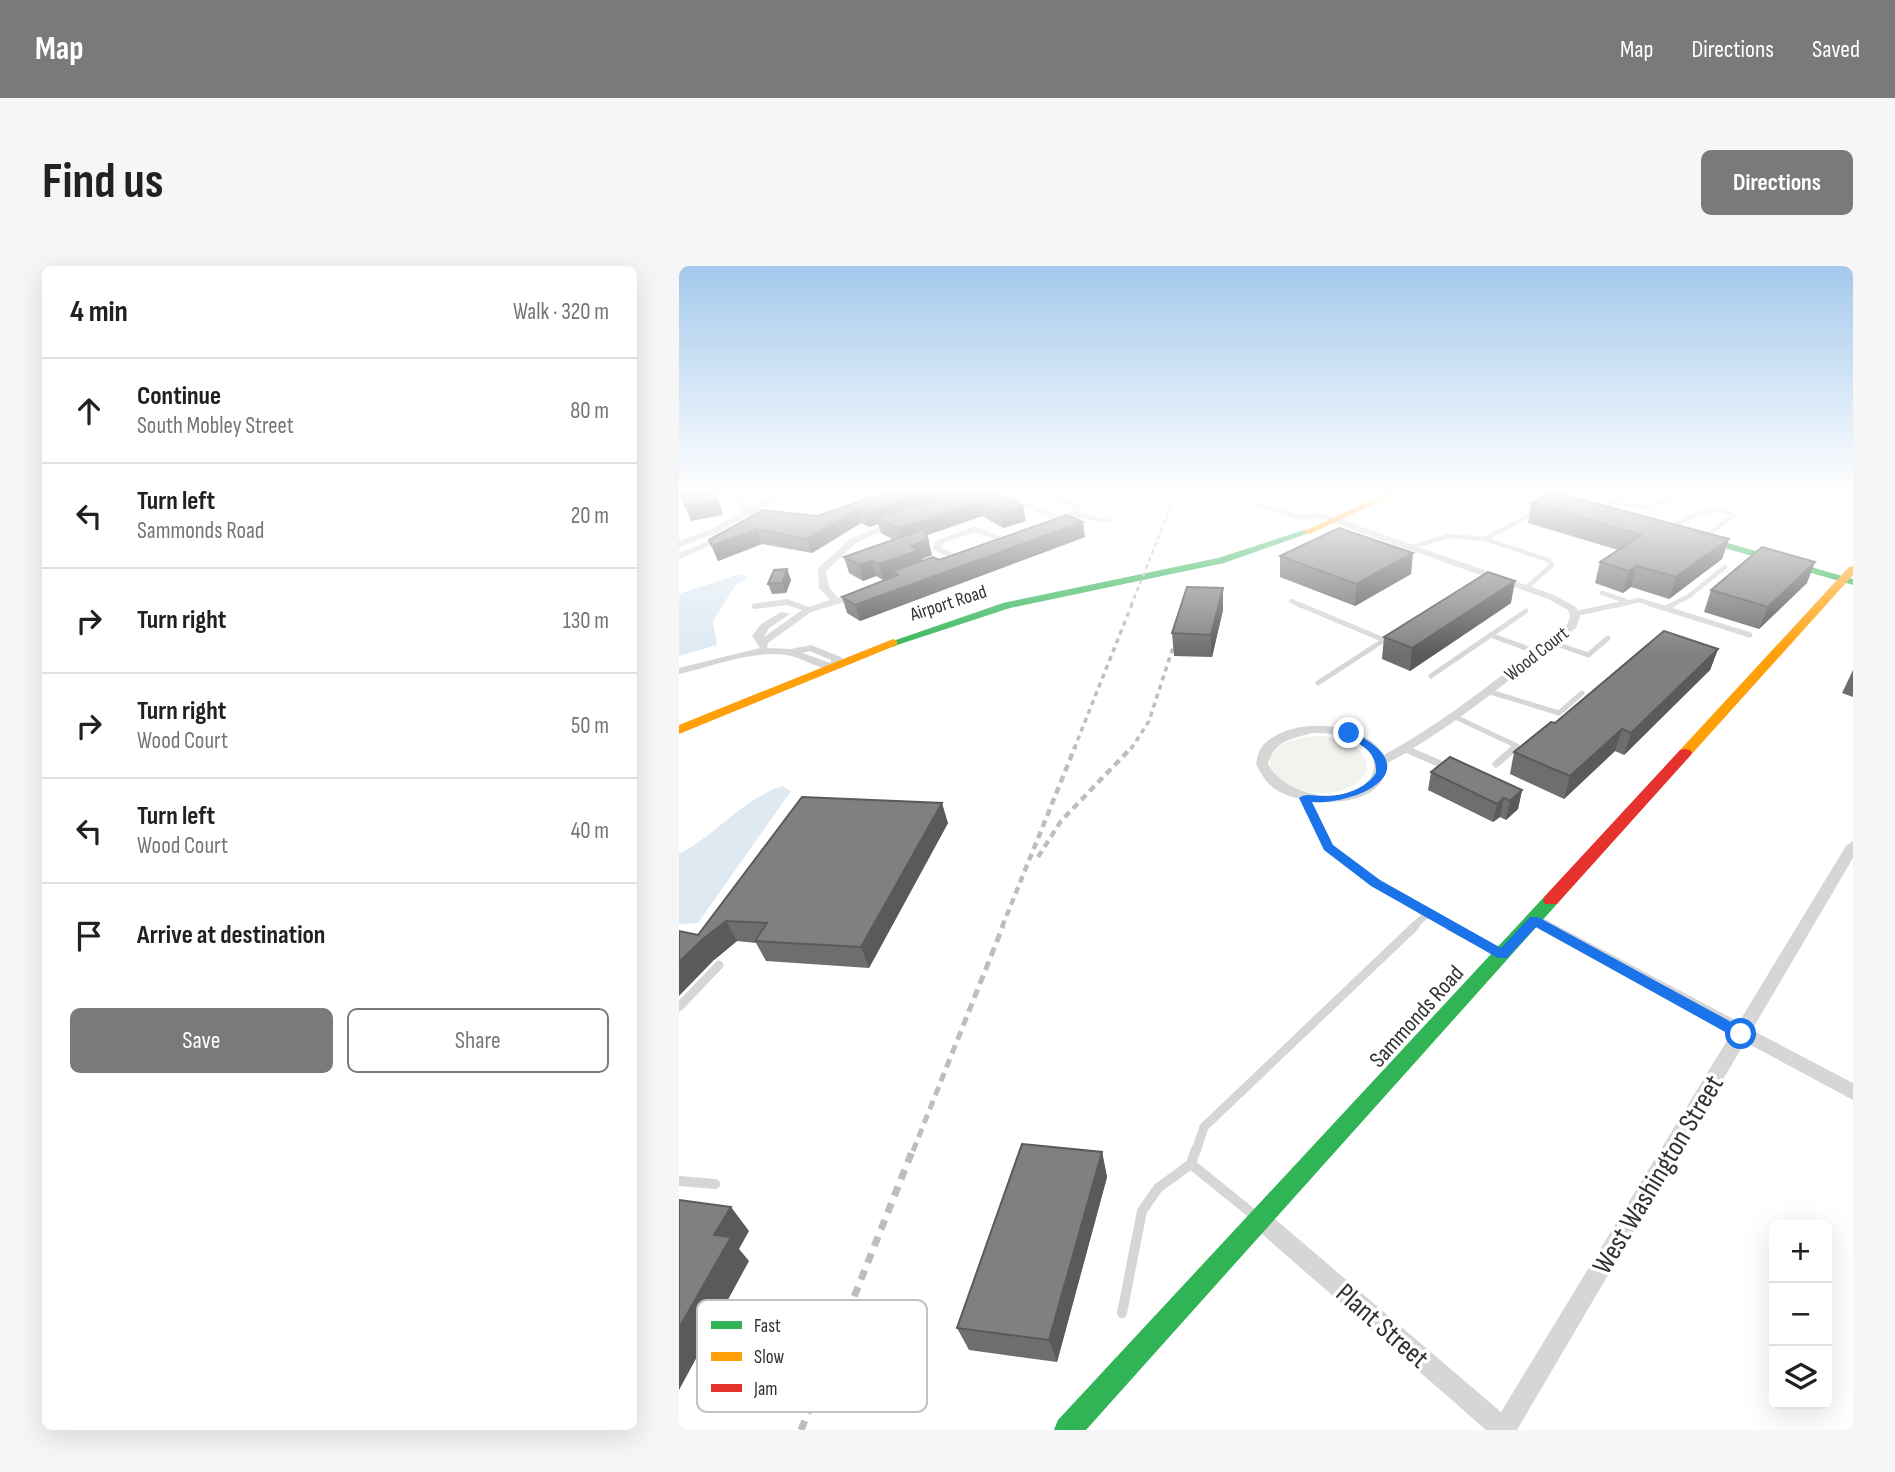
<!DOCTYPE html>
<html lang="en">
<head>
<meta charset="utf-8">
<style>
	body { margin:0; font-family:"Sofia Sans Condensed",sans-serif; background:#f6f6f6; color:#202124 }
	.controls { position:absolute; right:21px; bottom:21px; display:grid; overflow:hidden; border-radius:10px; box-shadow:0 7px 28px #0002 }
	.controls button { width:63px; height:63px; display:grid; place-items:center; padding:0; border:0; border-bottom:2px solid #e0e0e0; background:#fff; color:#202124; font:35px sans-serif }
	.stop { position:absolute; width:21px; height:21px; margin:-16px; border:5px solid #1a73e8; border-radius:50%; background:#fff }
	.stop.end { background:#1a73e8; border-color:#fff; box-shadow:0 2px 7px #0008 }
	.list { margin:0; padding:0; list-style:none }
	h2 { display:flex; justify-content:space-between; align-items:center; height:91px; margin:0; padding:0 28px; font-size:30px }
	h2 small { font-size:23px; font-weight:400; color:#757577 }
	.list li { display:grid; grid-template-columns:46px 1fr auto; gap:21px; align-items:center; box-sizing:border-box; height:105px; padding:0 28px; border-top:2px solid #e0e0e0 }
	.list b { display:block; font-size:26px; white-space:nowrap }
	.list p { margin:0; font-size:23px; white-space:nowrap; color:#757577 }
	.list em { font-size:23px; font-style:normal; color:#757577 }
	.actions { display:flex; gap:14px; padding:21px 28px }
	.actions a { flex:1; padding:16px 0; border:2px solid #7a7a7a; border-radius:10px; text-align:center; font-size:24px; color:#7a7a7a }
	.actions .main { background:#7a7a7a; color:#fff }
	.icon { flex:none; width:38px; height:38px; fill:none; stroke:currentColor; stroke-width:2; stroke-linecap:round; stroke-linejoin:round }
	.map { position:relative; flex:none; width:1174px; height:1164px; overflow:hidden; border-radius:10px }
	header { display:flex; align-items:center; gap:42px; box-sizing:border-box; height:98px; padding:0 35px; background:#7a7a7a; color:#fff }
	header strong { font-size:33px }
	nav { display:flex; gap:38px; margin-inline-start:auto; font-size:24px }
	.intro { display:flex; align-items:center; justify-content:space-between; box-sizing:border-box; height:168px; padding:0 42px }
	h1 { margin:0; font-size:49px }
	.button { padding:18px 32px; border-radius:10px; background:#7a7a7a; color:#fff; font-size:24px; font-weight:700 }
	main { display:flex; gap:42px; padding:0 42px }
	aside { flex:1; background:#fff; border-radius:10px; box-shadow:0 7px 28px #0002 }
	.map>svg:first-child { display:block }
</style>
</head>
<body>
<header>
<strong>Map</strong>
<nav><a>Map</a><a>Directions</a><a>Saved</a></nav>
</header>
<div class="intro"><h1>Find us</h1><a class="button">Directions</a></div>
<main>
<aside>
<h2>4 min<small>Walk · 320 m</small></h2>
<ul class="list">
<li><svg class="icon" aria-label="ahead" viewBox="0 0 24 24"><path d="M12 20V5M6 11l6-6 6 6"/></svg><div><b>Continue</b><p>South Mobley Street</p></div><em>80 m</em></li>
<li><svg class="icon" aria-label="left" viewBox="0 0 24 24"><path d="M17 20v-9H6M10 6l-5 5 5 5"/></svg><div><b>Turn left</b><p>Sammonds Road</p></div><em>20 m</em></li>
<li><svg class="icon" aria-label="right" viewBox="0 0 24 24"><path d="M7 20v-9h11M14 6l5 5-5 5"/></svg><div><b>Turn right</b></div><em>130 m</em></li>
<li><svg class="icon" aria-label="right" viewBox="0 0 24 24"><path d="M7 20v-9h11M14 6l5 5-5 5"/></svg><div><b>Turn right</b><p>Wood Court</p></div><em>50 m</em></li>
<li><svg class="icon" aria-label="left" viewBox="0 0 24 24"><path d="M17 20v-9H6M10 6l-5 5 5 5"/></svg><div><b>Turn left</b><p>Wood Court</p></div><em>40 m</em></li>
<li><svg class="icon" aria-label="arrive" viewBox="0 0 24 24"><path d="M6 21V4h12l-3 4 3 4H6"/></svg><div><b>Arrive at destination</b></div></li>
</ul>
<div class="actions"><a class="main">Save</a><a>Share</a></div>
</aside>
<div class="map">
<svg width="1174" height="1164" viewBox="0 0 1174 1164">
	<rect width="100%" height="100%" fill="#fff"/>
	<path fill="#f0f4ed" d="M643,470C663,473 687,479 688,503C678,529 637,532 614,522C606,519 599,511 592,505C584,476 622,470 643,470Z"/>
	<g fill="#dee9f2">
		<path d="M61,308L68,312L56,320L34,355L38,379L0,390V328Z"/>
		<path d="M103,520L112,525L19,657L0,658V588C37,569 62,534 103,520Z"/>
	</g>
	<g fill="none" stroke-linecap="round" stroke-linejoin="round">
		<g stroke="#d6d6d6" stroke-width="4.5">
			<path d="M933,236L971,242L1005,225"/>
			<path d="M580,238L618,251L640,250L657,254"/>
			<path d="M931,238L950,225"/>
			<path d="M988,263C1010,253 1032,235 1055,249L1024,273"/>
			<path d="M733,281L769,270L806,273"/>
			<path d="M847,322L873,299L869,294L806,273L858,245"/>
			<path d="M923,327L947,335"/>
			<path d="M612,335L623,340"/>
			<path d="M935,340L960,334L978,340"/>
			<path d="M991,340L1010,330L1046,301"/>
		</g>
		<g stroke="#d6d6d6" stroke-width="5">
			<path d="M619,338L705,374L711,370"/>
			<path d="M972,338L1071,369"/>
			<path d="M987,342L995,338"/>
			<path d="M895,348L941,338"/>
			<path d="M811,369L858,386"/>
			<path d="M872,376L909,389L929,372"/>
			<path d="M752,410L847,345"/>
			<path d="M639,417L705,374"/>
			<path d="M808,425L880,447L903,427"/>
			<path d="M774,450L838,480L835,483"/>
		</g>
		<g stroke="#d6d6d6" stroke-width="7">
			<path d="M727,483L768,501"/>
			<path d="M817,498L837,481"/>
			<path d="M626,532L649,581L697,617L748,648"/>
			<path d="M734,661L748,648L773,661"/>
		</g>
		<g stroke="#d6d6d6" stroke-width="9">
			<path d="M770,660L820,686"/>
			<path d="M0,741L40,699"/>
			<path d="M517,885L525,861L736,660"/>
		</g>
		<g stroke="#d6d6d6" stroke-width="10">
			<path d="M517,883L512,898L575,949"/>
			<path d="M0,915L36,918"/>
			<path d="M443,1047L463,945L479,922L512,898"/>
		</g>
		<g fill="#d6d6d6" fill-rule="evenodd">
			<path d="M54,225H62L64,235L70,242L102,225H111L76,246L86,250L77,259H71L70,257L76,251L70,249L38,267L0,281V275L32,263L64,246L56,235Z"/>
			<path d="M310,225H320L382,250L394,245L392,241L358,225H368L399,238L402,247L434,254L430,257L395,251L375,260L371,257L376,254Z"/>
			<path d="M655,253H661L875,329L897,341L901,351L897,362C835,410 776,460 707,498C707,544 630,541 601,526C589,520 583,510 577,498C578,493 579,486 582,482C606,450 684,453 705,489C771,453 829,404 888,359L891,351L889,344L869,333L655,257ZM633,467C654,467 692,469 695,497C696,504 693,511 688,516C662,541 605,529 589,498C595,475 612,473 633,467Z"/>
			<path d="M214,255L221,257L177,277L147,305L150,321L159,332L182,325L187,328L185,330L132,346L89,377L88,382L112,383L132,379L162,391L163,393L160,403C140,406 126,392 108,389C73,384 34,400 0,408V402L81,382L73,370L82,358L102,346L111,348L90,362L85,371L123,344L108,339L76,343L73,342V338L108,333L130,341L151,334L140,322L139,302L171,273ZM131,385L152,394V397L123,387Z"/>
			<path d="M296,260L329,274L325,277L296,266L263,278V282L280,290V294L277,295L254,283L256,275Z"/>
			<path d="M44,269L51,271L0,293V287Z"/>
			<path d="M1174,575V592L1073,764L1174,817V834L1066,776L838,1164H807L575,961L572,954L575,947L582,944L589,947L822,1146L1052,768L850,658L847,654L850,650H860L1060,756L1167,580Z"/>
		</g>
		<g fill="#30b455" fill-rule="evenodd">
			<path d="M851,225H863L901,237L896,240Z"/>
			<path d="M625,264L633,266L545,297L331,342L218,379L214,381L208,377L324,337L539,292Z"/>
			<path d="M1021,269L1174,313V319L1018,274V270Z"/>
			<path d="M872,628L878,630L880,634L878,638L407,1164H375L379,1154L866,630Z"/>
		</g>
		<g fill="#ff9f0a" fill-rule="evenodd">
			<path d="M712,225H723L631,268L623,266Z"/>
			<path d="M1174,300V309L1011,490H1001L999,487L1001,484L1170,301Z"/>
			<path d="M214,373L218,375V379L0,468V459Z"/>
		</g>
		<path fill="#e5322d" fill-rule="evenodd" d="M1006,483L1011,484L1013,487L1011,490L878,638H866L864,634L866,630L1001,484Z"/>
		<path stroke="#bebebe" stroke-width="2.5" stroke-dasharray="4.5 3.5" stroke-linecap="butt" d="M452,340L498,225"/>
		<g stroke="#bebebe" stroke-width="3.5" stroke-dasharray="5 4.5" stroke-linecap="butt">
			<path d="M395,483L453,338"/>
			<path d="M452,483L470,455L500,363"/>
		</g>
		<g stroke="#bebebe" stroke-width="4.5" stroke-dasharray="7 5" stroke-linecap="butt">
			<path d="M359,591L382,555L453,481"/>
			<path d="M323,661L396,481"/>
		</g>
		<path stroke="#bebebe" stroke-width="5" stroke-dasharray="9 6" stroke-linecap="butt" d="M234,885L324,660"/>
		<path stroke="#bebebe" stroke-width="7" stroke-dasharray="10 8" stroke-linecap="butt" d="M122,1164L234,883"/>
	</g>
	<g fill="#6e6e6e">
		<path d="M212,225H314L347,255L324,262L303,250L248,269L253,289L243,293V295L260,294L406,271L181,355L168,347L163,331L204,314L197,310L184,315L170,307L165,291L215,274L202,267L199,258L190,261L182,257L133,287L83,278L39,295L30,274L138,250Z"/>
		<path d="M852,237L1050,273L1043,293L990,333L952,321L944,327L916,317L921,296L939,284L849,257Z"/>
		<path d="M601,290L732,308L676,340L601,311Z"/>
		<path d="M108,303L112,314L107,327L93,328L89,318Z"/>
		<path d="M1128,317L1080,363L1025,346L1032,324Z"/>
		<path d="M832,337L731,405L703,393L705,371Z"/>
		<path d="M544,344L533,391L495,390L493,367Z"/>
		<path d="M1039,383L1031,404L945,489L936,485L885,533L831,508L835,486L876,457Z"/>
		<path d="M1174,404V431L1163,427Z"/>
		<path d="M752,506L843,524L839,543L827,554L821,551L814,556L749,524Z"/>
		<path d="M123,531L269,557L190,702L87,695L77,677L58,675L35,694L19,669Z"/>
		<path d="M423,886L428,911L378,1096L290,1084L278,1062Z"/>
	</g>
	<g fill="#5a5a5a">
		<path d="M36,225H37L44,249L12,255L6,240Z"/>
		<path d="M253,225H290L198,252L199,258L190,261L186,247Z"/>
		<path d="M300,236L303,250L223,278L219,263Z"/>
		<path d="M344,240L347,255L324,262L322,247Z"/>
		<path d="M178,243L182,257L133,287L128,273Z"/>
		<path d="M404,256L406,271L181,355L176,339Z"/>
		<path d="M78,263L83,278L39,295L33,280Z"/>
		<path d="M1050,273L1043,293L990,333L997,311Z"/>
		<path d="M249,274L253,289L243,293L244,300L213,305L214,311L204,314L200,298L232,280Z"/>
		<path d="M734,287L732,308L676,340L677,318Z"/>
		<path d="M193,295L197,310L184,315L180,299Z"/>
		<path d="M1136,296L1128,317L1080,363L1089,341Z"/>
		<path d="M958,300L952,321L944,327L950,305Z"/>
		<path d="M108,303L112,314L107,327L103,317Z"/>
		<path d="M836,315L832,337L731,405L733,382Z"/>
		<path d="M544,322V344L533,391L532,369Z"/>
		<path d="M1039,383L1031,404L945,489L952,467Z"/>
		<path d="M943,463L936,485L885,533L891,510Z"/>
		<path d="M843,524L839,543L827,554L831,535Z"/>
		<path d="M825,532L821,551L814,556L818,538Z"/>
		<path d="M263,537L269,557L190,702L182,681Z"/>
		<path d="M47,655L58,675L35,694L0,730V696L23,674Z"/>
		<path d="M423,886L428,911L378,1096L370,1074Z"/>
		<path d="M52,941L70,965L60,983L70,995L0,1124V1062L35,969Z"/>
	</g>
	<g fill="#808080" stroke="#5a5a5a" stroke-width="2">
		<path d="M2,225H36L39,235L6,240Z"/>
		<path d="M212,225H253L186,247L178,243L128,273L78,263L33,280L30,274L84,244L138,250Z"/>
		<path d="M282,225H314L344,240L322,247L300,236L219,263L198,252Z"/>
		<path d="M874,226L1050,273L997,311L958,300L950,305L921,296L962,269L852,237Z"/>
		<path d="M388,249L404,256L176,339L163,331L219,309L213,305L254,291L260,294Z"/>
		<path d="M660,262L734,287L677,318L601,290Z"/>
		<path d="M245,263L249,274L232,280L240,284L200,298L193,295L180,299L165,291Z"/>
		<path d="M1083,281L1136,296L1089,341L1032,324Z"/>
		<path d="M108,303L103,317L89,318L95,304Z"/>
		<path d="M809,306L836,315L733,382L705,371Z"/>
		<path d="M508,321L544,322L532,369L493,367Z"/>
		<path d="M985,365L1039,383L952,467L943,463L891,510L835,486L872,456L876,457Z"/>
		<path d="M771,491L843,524L831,535L825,532L818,538L752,506Z"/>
		<path d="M123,531L263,537L182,681L76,675L88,657L47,655L23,674L0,696V665L19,669Z"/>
		<path d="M343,878L423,886L370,1074L278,1062Z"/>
		<path d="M0,934L52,941L35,969L52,971L0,1062Z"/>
	</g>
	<linearGradient id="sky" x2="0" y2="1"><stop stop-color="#a4c9ec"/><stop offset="0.58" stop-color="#fff"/><stop offset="1" stop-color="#fff" stop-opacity="0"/></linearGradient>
	<rect width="1174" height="388" fill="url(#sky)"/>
	<path fill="#1a73e8" d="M666,465C674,464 679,469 686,473C746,510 670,539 633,536L654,579L701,614L822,682L851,651H859L1067,764V772H1057L857,661L828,692H819L692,620L645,584L620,532C627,527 634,530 642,530C662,531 686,524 697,507C698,485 683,480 666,469Z"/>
	<g text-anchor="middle" stroke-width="7" stroke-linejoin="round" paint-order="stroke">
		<g font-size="19" fill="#323232" stroke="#fff">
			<text transform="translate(269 336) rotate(-18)" y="7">Airport Road</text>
			<text transform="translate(857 387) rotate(-38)" y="7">Wood Court</text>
		</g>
		<g font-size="23" fill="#323232" stroke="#fff">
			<text transform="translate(737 750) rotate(-48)" y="8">Sammonds Road</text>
		</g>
		<g font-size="28" fill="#323232" stroke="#fff">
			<text transform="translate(978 908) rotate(-59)" y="10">West Washington Street</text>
			<text transform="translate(704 1059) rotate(41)" y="10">Plant Street</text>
		</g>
	</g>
	<rect x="18" y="1034" width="230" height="112" rx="10" fill="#fff" stroke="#c2c2c2" stroke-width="2"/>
	<rect x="32" y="1055" width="31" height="8" fill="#30b455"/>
	<rect x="32" y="1086" width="31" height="9" fill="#ff9f0a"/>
	<rect x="32" y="1118" width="31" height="8" fill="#e5322d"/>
	<g font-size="19" fill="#323232">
		<text x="75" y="1066">Fast</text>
		<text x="75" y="1097">Slow</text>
		<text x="75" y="1129">Jam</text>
	</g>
</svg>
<div class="controls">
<button>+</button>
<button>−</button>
<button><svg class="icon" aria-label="layers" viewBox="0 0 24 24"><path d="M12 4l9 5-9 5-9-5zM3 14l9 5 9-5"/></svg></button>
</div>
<div class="stop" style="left:1062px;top:768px"></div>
<div class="stop end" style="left:670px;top:467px"></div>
</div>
</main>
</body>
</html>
